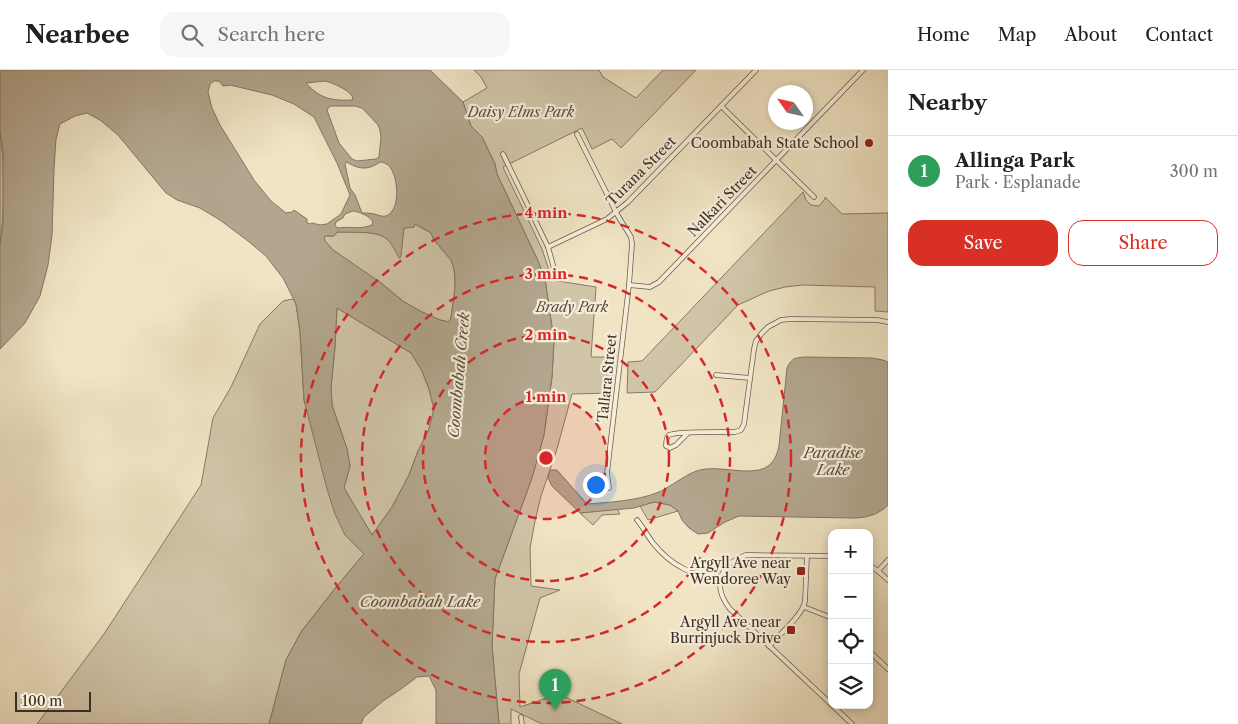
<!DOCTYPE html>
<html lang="en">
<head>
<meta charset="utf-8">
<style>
	body { margin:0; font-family:"Libre Caslon Text",serif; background:#f6f6f6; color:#202124 }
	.controls { position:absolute; right:15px; bottom:15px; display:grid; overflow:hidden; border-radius:10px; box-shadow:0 2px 8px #0003 }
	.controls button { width:45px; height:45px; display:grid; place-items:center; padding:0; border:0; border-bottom:1px solid #e0e0e0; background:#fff; color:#202124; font:25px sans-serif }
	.compass { position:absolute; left:768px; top:15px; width:45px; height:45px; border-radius:50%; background:#fff; box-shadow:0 2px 8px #0003; rotate:304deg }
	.scale { position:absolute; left:15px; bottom:12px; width:76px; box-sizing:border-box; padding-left:5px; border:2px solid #3c2f26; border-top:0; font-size:14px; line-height:18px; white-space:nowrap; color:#3c2f26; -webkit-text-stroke:4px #f5edd9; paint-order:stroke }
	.you { position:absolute; left:595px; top:414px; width:18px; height:18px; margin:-12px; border:4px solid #fff; border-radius:50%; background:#1a73e8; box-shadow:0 0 0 8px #1a73e833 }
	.badge { display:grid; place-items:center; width:32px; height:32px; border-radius:50%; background:#d93025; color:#fff; font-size:16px; font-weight:700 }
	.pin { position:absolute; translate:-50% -41px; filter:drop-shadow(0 1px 2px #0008) }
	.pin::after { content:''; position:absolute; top:26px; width:18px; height:15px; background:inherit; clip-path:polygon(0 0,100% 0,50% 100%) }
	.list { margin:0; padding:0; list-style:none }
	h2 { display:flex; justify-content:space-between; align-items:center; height:65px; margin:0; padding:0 20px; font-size:21px }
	h2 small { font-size:16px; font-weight:400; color:#757577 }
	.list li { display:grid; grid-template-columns:32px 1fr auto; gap:15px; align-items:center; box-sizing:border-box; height:70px; padding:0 20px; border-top:1px solid #e0e0e0 }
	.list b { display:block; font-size:19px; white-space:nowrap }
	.list p { margin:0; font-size:16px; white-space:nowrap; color:#757577 }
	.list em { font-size:16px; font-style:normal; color:#757577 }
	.actions { display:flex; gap:10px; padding:15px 20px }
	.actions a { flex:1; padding:11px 0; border:1px solid #d93025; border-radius:15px; text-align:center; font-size:18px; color:#d93025 }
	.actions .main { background:#d93025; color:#fff }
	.icon { flex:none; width:28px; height:28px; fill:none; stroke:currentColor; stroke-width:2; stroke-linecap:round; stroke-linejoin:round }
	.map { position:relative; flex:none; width:888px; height:654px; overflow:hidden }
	header { display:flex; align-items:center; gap:30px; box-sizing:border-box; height:70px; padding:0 25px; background:#fff; border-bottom:1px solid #e0e0e0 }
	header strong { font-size:24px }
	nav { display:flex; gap:28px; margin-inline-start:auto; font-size:18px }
	.search { width:350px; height:45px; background:#f6f6f6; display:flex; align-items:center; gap:12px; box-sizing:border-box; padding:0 18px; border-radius:15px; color:#757577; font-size:19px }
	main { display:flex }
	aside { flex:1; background:#fff }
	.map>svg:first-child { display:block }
</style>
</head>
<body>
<header>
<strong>Nearbee</strong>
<div class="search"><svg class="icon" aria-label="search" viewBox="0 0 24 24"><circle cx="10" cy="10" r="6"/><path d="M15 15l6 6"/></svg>Search here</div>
<nav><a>Home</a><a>Map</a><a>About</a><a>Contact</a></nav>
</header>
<main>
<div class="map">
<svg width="888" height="654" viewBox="0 0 888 654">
	<rect width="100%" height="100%" fill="#f0e4c4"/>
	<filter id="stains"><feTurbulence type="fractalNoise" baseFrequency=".004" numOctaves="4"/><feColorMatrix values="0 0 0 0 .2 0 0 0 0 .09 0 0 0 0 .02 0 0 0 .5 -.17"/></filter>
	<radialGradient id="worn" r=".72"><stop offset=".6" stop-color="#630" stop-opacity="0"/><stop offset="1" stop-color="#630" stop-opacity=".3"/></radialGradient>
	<g fill="#d1c5a9" stroke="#867a68">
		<path d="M474,0H599L603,7L636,28L663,0H696L621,78L612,69L592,79L582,58L503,97L542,179L550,203L544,206L538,191L497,104L495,94L482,67L471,56L463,32L487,18L481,7Z"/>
		<path d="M0,60C5,98 5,138 0,175Z"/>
		<path d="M803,122L806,130L811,135L819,136L825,129V127L842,144L888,143V242L875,241V217L803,215L785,217L769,221L738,235L655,322L627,323L628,292L642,291Z"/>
		<path d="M415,154L431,163L434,170L451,190C459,208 453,230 451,248L449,252L440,250L422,242L404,232L381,213L333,180L325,171L324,167L325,166H334L337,162H340C352,162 375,161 384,167C391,171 396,179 401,185L403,161L404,158L414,157Z"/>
		<path d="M545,209L596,217L591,287H615L610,323L572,324L557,379L541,426L535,451L530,478L531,516L560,520L540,528L519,604L520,637L559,624L622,654H542L511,639V654H499L492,576L495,509L532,408L544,365L552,307L554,271Z"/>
		<path d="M293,229L296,234L300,262L304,330L345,465L364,484L337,516L301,562L286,590L269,654H37L104,564L201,415L213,348L231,317L260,254L283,231Z"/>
		<path d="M337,238L411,283L422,301L429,319L434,339L429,359L418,381L409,405L392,437L372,465L344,418L350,396L347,379L332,335L331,317L335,277Z"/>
		<path d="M654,432L670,435L678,441L648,450L640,436Z"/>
		<path d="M617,439L620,444L602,445L593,455L580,443Z"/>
	</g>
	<g fill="#b3a68e" stroke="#837664" fill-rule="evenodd">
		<path d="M0,0H430L463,32L471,56L482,67L495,94L497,104L538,191L545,209L554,271L552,307L544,365L532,408L495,509L492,576L499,654H436V620L429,606L417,607L401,619L383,631L364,647L361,654H269L286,590L301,562L337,516L364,484L345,465L335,444L327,419L304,330L300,262L296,234L283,208L266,186L248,171L220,150L200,138L177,130L166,123L118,65L100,50L87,43L75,46L60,54L56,69L54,98L52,165L48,195L40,226L25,253L0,279V175L3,153V84L0,60ZM214,11H219L223,16L230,15L272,25L294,34L314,47L337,93L350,125L341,144L327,154L320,155L312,153L310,154L307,153V149L294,140L292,142L286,143L271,131L254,110L220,55L212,38L208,22L210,14ZM325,11C331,12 349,20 352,26C353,27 352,29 353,30C333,31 320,29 306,13ZM330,36H355L362,38L365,41L378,55L380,60L381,68L379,87L376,89L357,91L352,89L339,73L327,40ZM346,92C359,99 367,101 380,92C383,92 385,93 388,95C398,103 402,140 386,146C381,147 379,145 374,144C370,143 366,143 362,143L355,125L350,118L345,94ZM353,141C360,142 370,146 373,152L372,155C361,160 349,156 337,158L335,155L336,152L343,148L345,144ZM415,154L431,163L434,170L451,190C459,207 453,230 451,248L449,252L440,250L422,242L404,232L381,213L333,180L325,171L324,167L325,166H334L337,162H340C354,163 379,160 388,170C393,175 396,183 399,188H400L401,185L404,158L414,157ZM337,238L411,283L422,301L429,319L434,339L429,359L418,381L409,405L392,437L372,465L344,418L350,396L347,379L332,335L331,317L335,277Z"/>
		<path d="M805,287L872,288L883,290L888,292V435C878,445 866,448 852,448L739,446L725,452L708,463L698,464L689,458L682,450L678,441L670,435L654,432L634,438L580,443L552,416L548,408L550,400H557L587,434C611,432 637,431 659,422C672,416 687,403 700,400C718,395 748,406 765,398C774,393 777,385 779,376L787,298C792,288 794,288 805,287Z"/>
	</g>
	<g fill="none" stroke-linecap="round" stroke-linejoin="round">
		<g stroke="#695c4e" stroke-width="5.5">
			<g id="street">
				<path d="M721,36L814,127"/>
				<path d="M577,64L618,146L631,167L632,174L629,215L607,403L609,418"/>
				<path d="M503,84L548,177L556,206"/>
				<path d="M548,177L607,149L628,132L756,0"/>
				<path d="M629,215L650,217L659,212L863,0"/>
				<path d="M716,305L750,308"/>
				<path d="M688,363L676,375L670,378L666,376C666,372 666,367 669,365C676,361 725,362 735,362L741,360L744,354L754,279L756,271L762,263L768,257L781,250L790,249L877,250L888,252"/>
				<path d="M637,450C643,457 647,465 653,473C673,498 691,503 720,511"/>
				<path d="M832,486L746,485C719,495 712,516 730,539L832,635"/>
				<path d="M869,495L878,501L888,510"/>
				<path d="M878,501L888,490"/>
				<path d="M804,537L832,548"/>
				<path d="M769,576C779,565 803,545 805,531L807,486"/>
				<path d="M869,581L888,599"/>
				<path d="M832,635L852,654"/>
				<path d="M521,647L522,654"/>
			</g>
		</g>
		<use href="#street" stroke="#f5edd9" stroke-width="4"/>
	</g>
	<circle cx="546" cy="388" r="61" fill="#d62828" fill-opacity=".12"/>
	<g fill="none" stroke="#d62828" stroke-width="2.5" stroke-dasharray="9 6">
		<circle cx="546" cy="388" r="61"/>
		<circle cx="546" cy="388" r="123"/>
		<circle cx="546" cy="388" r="184"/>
		<circle cx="546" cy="388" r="245"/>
	</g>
	<g fill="#8f2418" stroke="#f5edd9" stroke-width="2">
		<circle cx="869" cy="73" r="5"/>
		<rect x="796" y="496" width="10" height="10" rx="2.5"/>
		<rect x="786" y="555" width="10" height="10" rx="2.5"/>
	</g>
	<g text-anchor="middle" stroke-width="4.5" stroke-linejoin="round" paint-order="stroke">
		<g font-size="14" font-style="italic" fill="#5a4d40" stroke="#f5edd9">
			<text x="521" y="47">Daisy Elms Park</text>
			<text x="572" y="242">Brady Park</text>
		</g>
		<g font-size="14" fill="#3c2f26" stroke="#f5edd9" text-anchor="end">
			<text x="859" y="78">Coombabah State School</text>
			<text x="791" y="498">Argyll Ave near<tspan x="791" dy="16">Wendoree Way</tspan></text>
			<text x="781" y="557">Argyll Ave near<tspan x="781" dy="16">Burrinjuck Drive</tspan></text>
		</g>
		<g font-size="14" fill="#3c2f26" stroke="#f5edd9">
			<text transform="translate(641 101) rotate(-45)" y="5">Turana Street</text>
			<text transform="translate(722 131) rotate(-46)" y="5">Nalkari Street</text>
			<text transform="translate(607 308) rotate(-84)" y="5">Tallara Street</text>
		</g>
		<g font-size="15" font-style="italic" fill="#5a4d40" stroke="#f5edd9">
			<text transform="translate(459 305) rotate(-85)" y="5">Coombabah Creek</text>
			<text x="833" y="388">Paradise<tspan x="833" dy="17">Lake</tspan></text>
			<text x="420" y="537">Coombabah Lake</text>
		</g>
	</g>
	<circle cx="546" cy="388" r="8" fill="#d62828" stroke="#f5edd9" stroke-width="2.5"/>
	<g font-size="15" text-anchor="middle" font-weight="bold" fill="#d62828" stroke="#f5edd9" stroke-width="4.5" stroke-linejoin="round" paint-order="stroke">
		<text x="546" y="148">4 min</text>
		<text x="546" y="209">3 min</text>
		<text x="546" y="270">2 min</text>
		<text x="546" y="332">1 min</text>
	</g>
	<rect width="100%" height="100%" filter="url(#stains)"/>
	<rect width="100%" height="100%" fill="url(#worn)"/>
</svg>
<div class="controls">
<button>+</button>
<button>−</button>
<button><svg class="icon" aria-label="locate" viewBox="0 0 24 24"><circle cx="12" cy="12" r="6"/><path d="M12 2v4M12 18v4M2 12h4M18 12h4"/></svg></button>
<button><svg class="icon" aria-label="layers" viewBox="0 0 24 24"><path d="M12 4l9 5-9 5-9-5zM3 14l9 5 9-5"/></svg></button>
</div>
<svg class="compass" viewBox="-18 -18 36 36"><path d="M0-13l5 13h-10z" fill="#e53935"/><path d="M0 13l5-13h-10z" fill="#757577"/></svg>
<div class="scale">100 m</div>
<div class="you"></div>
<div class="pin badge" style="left:555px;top:640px;background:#2e9e5b">1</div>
</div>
<aside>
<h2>Nearby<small></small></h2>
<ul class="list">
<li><span class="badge" style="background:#2e9e5b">1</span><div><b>Allinga Park</b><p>Park · Esplanade</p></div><em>300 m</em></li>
</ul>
<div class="actions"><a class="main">Save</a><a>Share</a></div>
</aside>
</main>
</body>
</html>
